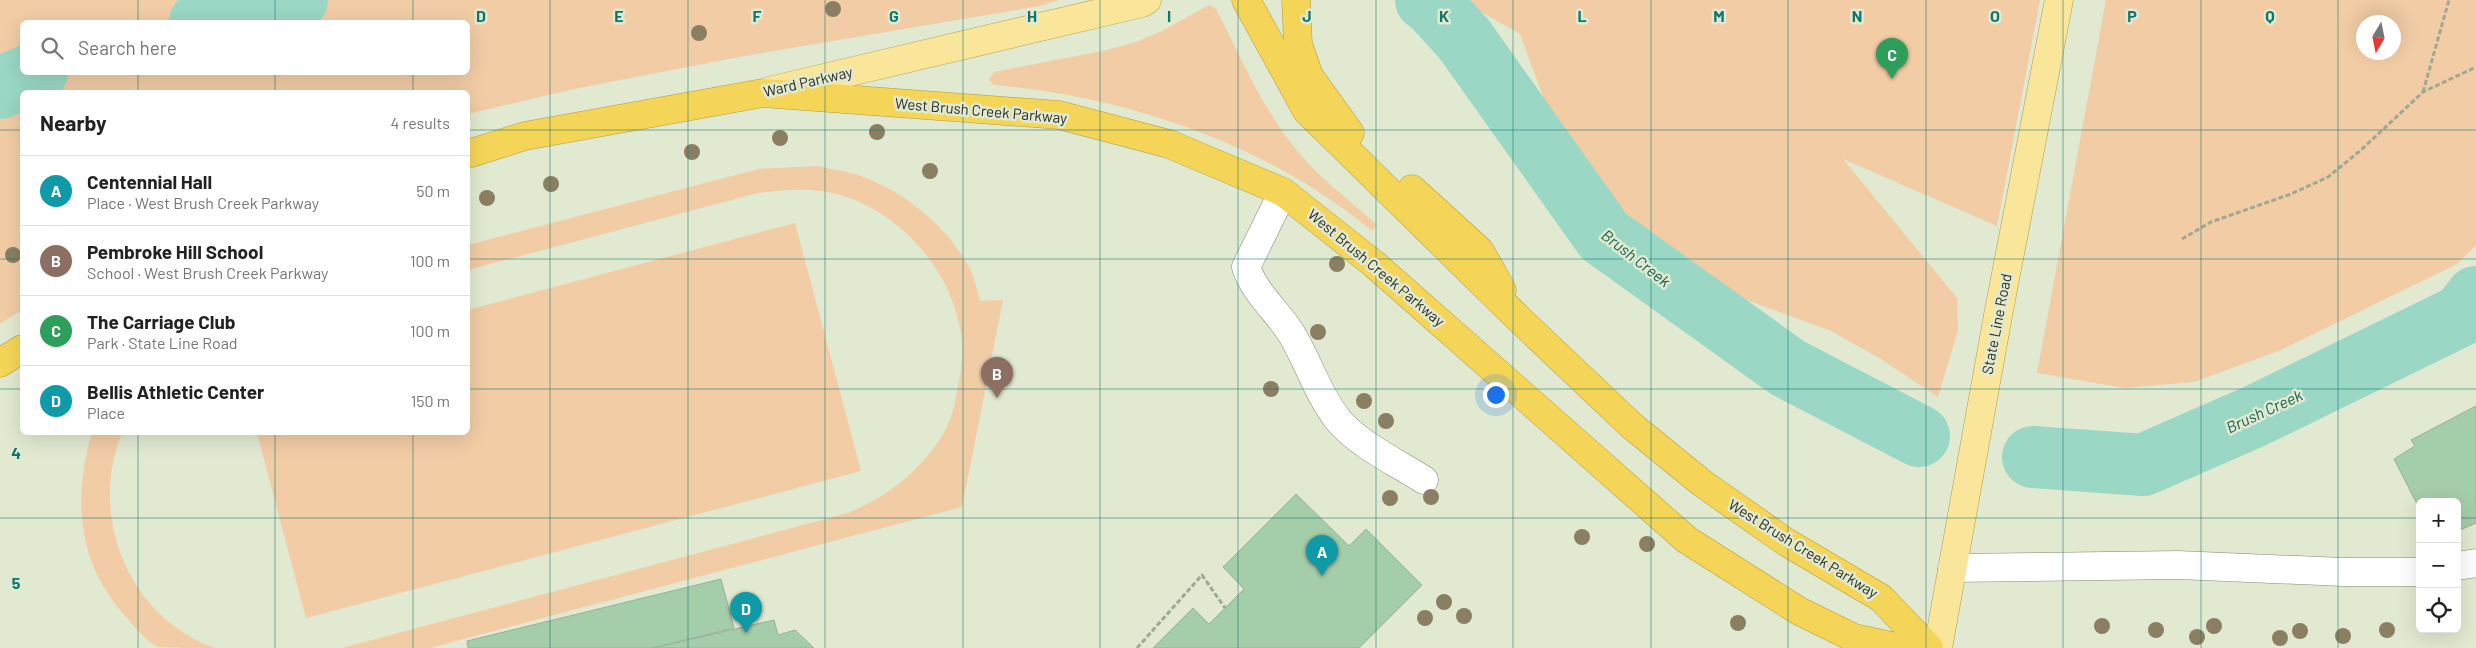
<!DOCTYPE html>
<html lang="en">
<head>
<meta charset="utf-8">
<style>
	body { margin:0; font-family:Barlow,sans-serif; background:#f6f6f6; color:#222 }
	.controls { position:absolute; right:15px; bottom:15px; display:grid; overflow:hidden; border-radius:8px; box-shadow:0 5px 20px #0002 }
	.controls button { width:45px; height:45px; display:grid; place-items:center; padding:0; border:0; border-bottom:1px solid #e0e0e0; background:#fff; color:#222; font:25px sans-serif }
	.compass { position:absolute; left:2356px; top:15px; width:45px; height:45px; border-radius:50%; background:#fff; box-shadow:0 5px 20px #0002; rotate:190deg }
	.you { position:absolute; left:1495px; top:394px; width:18px; height:18px; margin:-12px; border:4px solid #fff; border-radius:50%; background:#1a73e8; box-shadow:0 0 0 8px #1a73e833 }
	.badge { display:grid; place-items:center; width:32px; height:32px; border-radius:50%; background:#db2777; color:#fff; font-size:16px; font-weight:700 }
	.pin { position:absolute; translate:-50% -41px; filter:drop-shadow(0 1px 2px #0008) }
	.pin::after { content:''; position:absolute; top:26px; width:18px; height:15px; background:inherit; clip-path:polygon(0 0,100% 0,50% 100%) }
	.list { margin:0; padding:0; list-style:none }
	h2 { display:flex; justify-content:space-between; align-items:center; height:65px; margin:0; padding:0 20px; font-size:21px }
	h2 small { font-size:16px; font-weight:400; color:#767676 }
	.list li { display:grid; grid-template-columns:32px 1fr auto; gap:15px; align-items:center; box-sizing:border-box; height:70px; padding:0 20px; border-top:1px solid #e0e0e0 }
	.list b { display:block; font-size:19px; white-space:nowrap }
	.list p { margin:0; font-size:16px; white-space:nowrap; color:#767676 }
	.list em { font-size:16px; font-style:normal; color:#767676 }
	.icon { flex:none; width:28px; height:28px; fill:none; stroke:currentColor; stroke-width:2; stroke-linecap:round; stroke-linejoin:round }
	.map { position:relative; flex:none; width:2476px; height:648px; overflow:hidden }
	.search { position:absolute; background:#fff; box-shadow:0 5px 20px #0002; left:20px; top:20px; width:450px; height:55px; display:flex; align-items:center; gap:12px; box-sizing:border-box; padding:0 18px; border-radius:8px; color:#767676; font-size:19px }
	.panel { position:absolute; background:#fff; box-shadow:0 5px 20px #0002; left:20px; top:90px; width:450px; height:345px; border-radius:8px }
	.map>svg:first-child { display:block }
</style>
</head>
<body>
<div class="map">
<svg width="2476" height="648" viewBox="0 0 2476 648">
	<rect width="100%" height="100%" fill="#e1e9d0"/>
	<g fill="#f1cca5" fill-rule="evenodd">
		<path d="M0,0H1059L1040,6L739,57L574,89L468,114V92H22V310L0,324ZM22,22H468V72H22Z"/>
		<path d="M1460,0H2040L1997,226L1843,159L1957,298L1958,330L1938,397L1881,359L1831,331L1744,299L1630,217L1567,149L1542,94L1520,34Z"/>
		<path d="M2106,0H2476V245L2457,264L2281,350L2194,382L2125,388L2037,373ZM2364,22H2394V52H2364Z"/>
		<path d="M1209,5L1216,9C1240,55 1259,102 1291,143C1314,174 1348,199 1377,225L1372,231C1267,144 1129,97 994,85L989,80L994,72L1107,50L1136,42L1162,31Z"/>
		<path d="M817,166C830,169 845,171 858,175C904,191 949,227 971,271C975,280 977,291 980,301L1003,300L962,507L430,648H342L848,513C886,497 917,474 940,439C951,424 955,404 958,386C962,367 964,348 960,329C950,267 897,210 837,194C811,187 784,190 758,193L468,270V245L759,169Z"/>
		<path d="M795,223L861,471L306,618L257,433L468,432V310Z"/>
		<path d="M92,432L122,433C88,516 128,617 215,648C205,648 165,648 158,647C146,641 136,628 127,618C78,565 72,500 92,432Z"/>
	</g>
	<g fill="none" stroke-linecap="round" stroke-linejoin="round">
		<g stroke="#9ad7c5" stroke-width="62">
			<path d="M1426,0L1432,4L1464,39L1604,236L1788,368L1919,436"/>
			<path d="M200,22L297,0"/>
			<path d="M0,88L37,72"/>
			<path d="M2033,457L2143,465L2253,417L2462,315L2476,297"/>
		</g>
	</g>
	<g fill="#a4cda9" stroke="#9aaf9c">
		<path d="M2476,406V523L2460,530L2457,526V502H2420V510L2394,459L2415,446L2411,440Z"/>
		<path d="M1296,494L1349,546L1366,529L1422,585L1359,648H1153L1193,608L1209,624L1244,589L1223,567Z"/>
		<path d="M721,579L734,628L653,648H468L467,641Z"/>
		<path d="M774,620L778,635L795,630L814,648H653Z"/>
	</g>
	<g fill="none" stroke-linecap="round" stroke-linejoin="round">
		<g stroke="#838a73" stroke-width="29">
			<g id="minor">
				<path d="M1283,192L1246,267C1254,292 1277,311 1291,333C1308,361 1318,395 1339,421C1361,446 1396,462 1424,480"/>
				<path d="M2457,566L2476,563"/>
				<path d="M1952,568L2178,565L2343,572H2420"/>
			</g>
		</g>
		<g stroke="#ae9a45" stroke-width="29">
			<g id="major">
				<path d="M769,91L1142,3L1147,0"/>
				<path d="M1938,648L1999,310L2059,0"/>
			</g>
		</g>
		<g stroke="#ae9a45" stroke-width="29">
			<g id="highway">
				<path d="M1246,0L1307,111L1519,319L1632,426L1702,483L1786,542L1881,598L1929,648"/>
				<path d="M1296,0L1298,44L1309,76L1350,133"/>
				<path d="M468,154L525,136L763,93L1059,115L1169,144L1283,192L1374,264L1687,540L1799,611L1854,638L1900,648"/>
				<path d="M1412,189L1480,251L1502,290"/>
				<path d="M0,363L22,349"/>
			</g>
		</g>
		<g stroke="#a0a793" stroke-width="3" stroke-dasharray="5 2.5" stroke-linecap="butt">
			<path d="M2423,92L2449,0"/>
			<path d="M2182,239L2211,222L2291,194L2328,177L2361,150L2423,92L2476,67"/>
			<path d="M1137,648L1202,575L1225,608"/>
		</g>
		<use href="#minor" stroke="#fff" stroke-width="28"/>
		<use href="#major" stroke="#f9e69b" stroke-width="28"/>
		<use href="#highway" stroke="#f5d558" stroke-width="28"/>
	</g>
	<g fill="#8a7f63">
		<circle cx="833" cy="9" r="8"/>
		<circle cx="699" cy="33" r="8"/>
		<circle cx="877" cy="132" r="8"/>
		<circle cx="780" cy="138" r="8"/>
		<circle cx="692" cy="152" r="8"/>
		<circle cx="930" cy="171" r="8"/>
		<circle cx="551" cy="184" r="8"/>
		<circle cx="487" cy="198" r="8"/>
		<circle cx="13" cy="255" r="8"/>
		<circle cx="1337" cy="264" r="8"/>
		<circle cx="1318" cy="332" r="8"/>
		<circle cx="1271" cy="389" r="8"/>
		<circle cx="1364" cy="401" r="8"/>
		<circle cx="1386" cy="421" r="8"/>
		<circle cx="1431" cy="497" r="8"/>
		<circle cx="1390" cy="498" r="8"/>
		<circle cx="1582" cy="537" r="8"/>
		<circle cx="1647" cy="544" r="8"/>
		<circle cx="1444" cy="602" r="8"/>
		<circle cx="1464" cy="616" r="8"/>
		<circle cx="1425" cy="618" r="8"/>
		<circle cx="1738" cy="623" r="8"/>
		<circle cx="2102" cy="626" r="8"/>
		<circle cx="2214" cy="626" r="8"/>
		<circle cx="2156" cy="630" r="8"/>
		<circle cx="2387" cy="630" r="8"/>
		<circle cx="2300" cy="631" r="8"/>
		<circle cx="2343" cy="636" r="8"/>
		<circle cx="2197" cy="637" r="8"/>
		<circle cx="2280" cy="638" r="8"/>
	</g>
	<path fill="none" stroke="#0f766e" stroke-width="1" stroke-opacity="0.55" d="M138,0V22M275,0V22M413,0V22M550,0V648M688,0V648M825,0V648M963,0V648M1100,0V648M1238,0V648M1376,0V648M1513,0V648M1651,0V648M1788,0V648M1926,0V648M2063,0V648M2201,0V648M2338,0V648M138,72V92M275,72V92M413,72V92M0,130H22M468,130H2476M0,259H22M468,259H2476M0,389H22M468,389H2476M138,432V648M275,432V648M413,432V648M0,518H2420M2457,518H2476"/>
	<g text-anchor="middle" stroke-width="5" stroke-linejoin="round" paint-order="stroke">
		<g font-size="15" fill="#2a2d23" stroke="#e1e9d0">
			<text transform="translate(808 82) rotate(-13)" y="5">Ward Parkway</text>
			<text transform="translate(981 111) rotate(5)" y="5">West Brush Creek Parkway</text>
			<text transform="translate(1376 268) rotate(40)" y="5">West Brush Creek Parkway</text>
			<text transform="translate(1997 324) rotate(-79)" y="5">State Line Road</text>
			<text transform="translate(1803 549) rotate(32)" y="5">West Brush Creek Parkway</text>
		</g>
		<g font-size="16" font-style="italic" fill="#136251" stroke="#e1e9d0">
			<text transform="translate(1636 258) rotate(38)" y="6">Brush Creek</text>
			<text transform="translate(2264 411) rotate(-25)" y="6">Brush Creek</text>
		</g>
	</g>
	<g font-size="16" text-anchor="middle" font-weight="bold" fill="#0f766e" stroke="#e1e9d0" stroke-width="5" stroke-linejoin="round" paint-order="stroke">
		<text x="481" y="22">D</text>
		<text x="619" y="22">E</text>
		<text x="757" y="22">F</text>
		<text x="894" y="22">G</text>
		<text x="1032" y="22">H</text>
		<text x="1169" y="22">I</text>
		<text x="1307" y="22">J</text>
		<text x="1444" y="22">K</text>
		<text x="1582" y="22">L</text>
		<text x="1719" y="22">M</text>
		<text x="1857" y="22">N</text>
		<text x="1995" y="22">O</text>
		<text x="2132" y="22">P</text>
		<text x="2270" y="22">Q</text>
		<text x="16" y="459">4</text>
		<text x="16" y="589">5</text>
	</g>
</svg>
<div class="controls">
<button>+</button>
<button>−</button>
<button><svg class="icon" aria-label="locate" viewBox="0 0 24 24"><circle cx="12" cy="12" r="6"/><path d="M12 2v4M12 18v4M2 12h4M18 12h4"/></svg></button>
</div>
<svg class="compass" viewBox="-18 -18 36 36"><path d="M0-13l5 13h-10z" fill="#e53935"/><path d="M0 13l5-13h-10z" fill="#767676"/></svg>
<div class="you"></div>
<div class="pin badge" style="left:1322px;top:576px;background:#0f9aa8">A</div>
<div class="pin badge" style="left:997px;top:398px;background:#8d6e63">B</div>
<div class="pin badge" style="left:1892px;top:79px;background:#2e9e5b">C</div>
<div class="pin badge" style="left:746px;top:633px;background:#0f9aa8">D</div>
<div class="search"><svg class="icon" aria-label="search" viewBox="0 0 24 24"><circle cx="10" cy="10" r="6"/><path d="M15 15l6 6"/></svg>Search here</div>
<section class="panel">
<h2>Nearby<small>4 results</small></h2>
<ul class="list">
<li><span class="badge" style="background:#0f9aa8">A</span><div><b>Centennial Hall</b><p>Place · West Brush Creek Parkway</p></div><em>50 m</em></li>
<li><span class="badge" style="background:#8d6e63">B</span><div><b>Pembroke Hill School</b><p>School · West Brush Creek Parkway</p></div><em>100 m</em></li>
<li><span class="badge" style="background:#2e9e5b">C</span><div><b>The Carriage Club</b><p>Park · State Line Road</p></div><em>100 m</em></li>
<li><span class="badge" style="background:#0f9aa8">D</span><div><b>Bellis Athletic Center</b><p>Place</p></div><em>150 m</em></li>
</ul>
</section>
</div>
</body>
</html>
